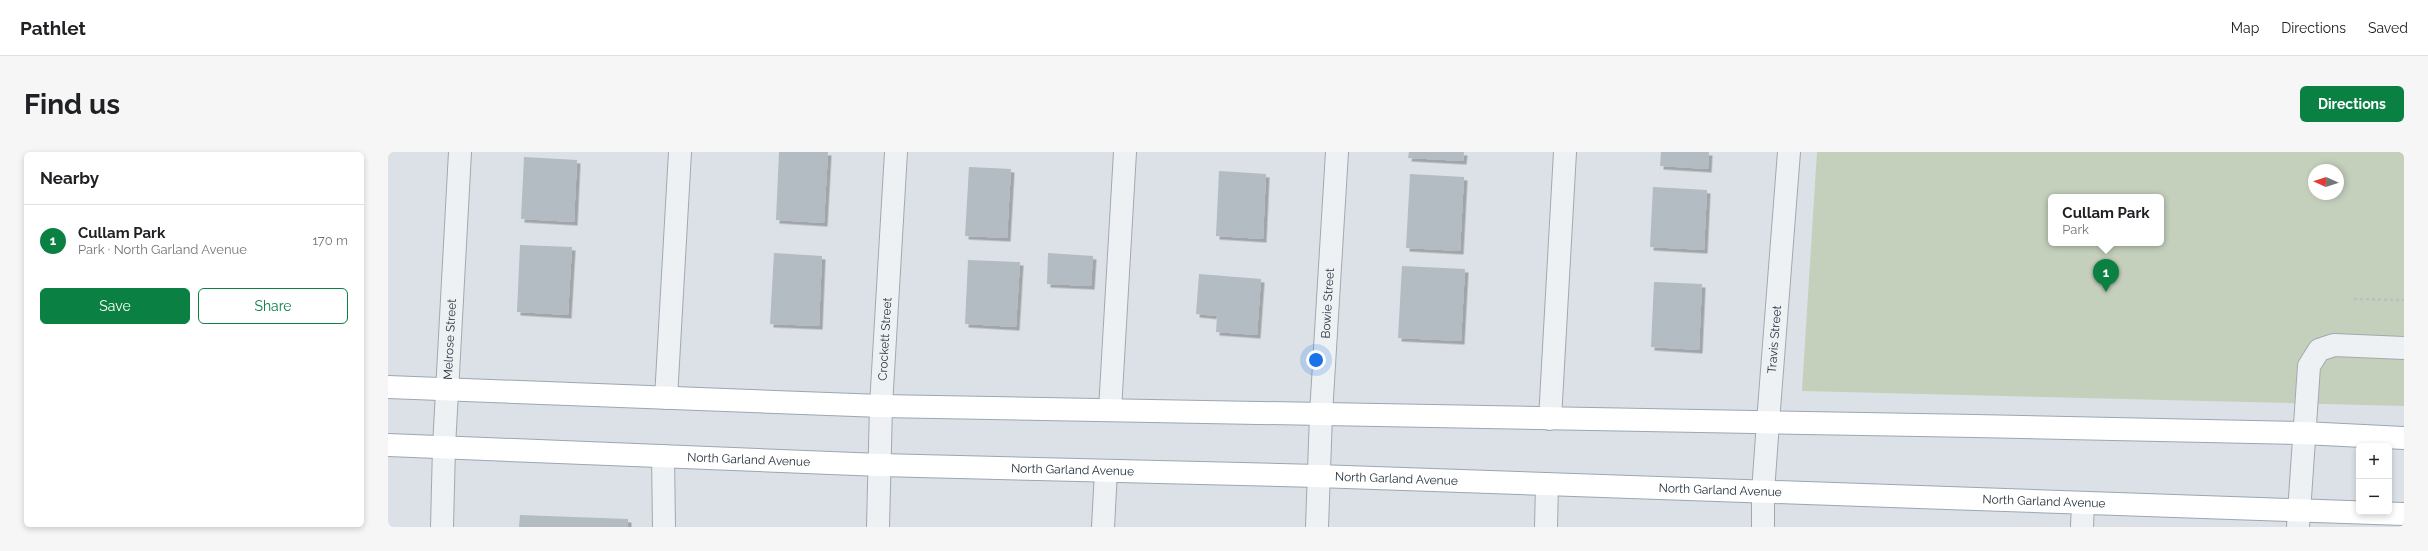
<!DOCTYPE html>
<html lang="en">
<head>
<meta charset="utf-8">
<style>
	body { margin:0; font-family:Raleway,sans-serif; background:#f6f6f6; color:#202124 }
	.controls { position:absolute; right:12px; bottom:12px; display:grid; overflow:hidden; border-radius:6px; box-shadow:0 2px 6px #0003 }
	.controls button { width:36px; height:36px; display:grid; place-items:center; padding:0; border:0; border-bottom:1px solid #e0e0e0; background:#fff; color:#202124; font:20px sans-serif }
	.compass { position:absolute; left:1920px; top:12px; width:36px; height:36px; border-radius:50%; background:#fff; box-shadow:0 2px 6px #0003; rotate:273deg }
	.you { position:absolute; left:928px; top:208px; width:14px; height:14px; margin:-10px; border:3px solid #fff; border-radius:50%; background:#1a73e8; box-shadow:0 0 0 6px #1a73e833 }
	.badge { display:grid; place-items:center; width:26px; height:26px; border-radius:50%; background:#0b8043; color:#fff; font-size:13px; font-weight:700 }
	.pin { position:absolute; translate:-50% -33px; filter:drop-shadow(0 1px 2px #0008) }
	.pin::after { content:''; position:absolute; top:21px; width:14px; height:12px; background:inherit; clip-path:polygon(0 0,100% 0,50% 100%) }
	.popup { position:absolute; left:1660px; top:42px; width:116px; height:52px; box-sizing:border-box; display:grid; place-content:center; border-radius:6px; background:#fff; filter:drop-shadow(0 1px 3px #0005); font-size:13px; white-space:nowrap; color:#757577 }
	.popup b { font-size:15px; color:#202124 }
	.popup::after { content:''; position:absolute; left:50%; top:100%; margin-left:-8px; border:8px solid transparent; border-top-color:#fff }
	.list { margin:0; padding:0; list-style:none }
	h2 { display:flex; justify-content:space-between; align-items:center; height:52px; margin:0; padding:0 16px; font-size:17px }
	h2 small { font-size:13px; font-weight:400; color:#757577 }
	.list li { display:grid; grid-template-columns:26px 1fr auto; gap:12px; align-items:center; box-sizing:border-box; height:72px; padding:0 16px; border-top:1px solid #e0e0e0 }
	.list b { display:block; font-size:15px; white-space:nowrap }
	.list p { margin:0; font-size:13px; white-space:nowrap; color:#757577 }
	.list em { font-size:13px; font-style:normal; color:#757577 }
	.actions { display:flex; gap:8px; padding:12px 16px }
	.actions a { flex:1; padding:9px 0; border:1px solid #0b8043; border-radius:6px; text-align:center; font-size:14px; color:#0b8043 }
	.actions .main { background:#0b8043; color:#fff }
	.map { position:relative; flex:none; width:2016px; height:375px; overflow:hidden; border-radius:6px }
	header { display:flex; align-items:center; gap:24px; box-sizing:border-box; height:56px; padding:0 20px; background:#fff; border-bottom:1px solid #e0e0e0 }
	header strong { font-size:19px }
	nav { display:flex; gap:22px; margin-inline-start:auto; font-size:14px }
	.intro { display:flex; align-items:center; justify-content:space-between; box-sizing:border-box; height:96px; padding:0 24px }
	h1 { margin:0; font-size:28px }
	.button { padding:10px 18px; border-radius:6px; background:#0b8043; color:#fff; font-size:14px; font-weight:700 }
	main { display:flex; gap:24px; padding:0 24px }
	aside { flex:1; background:#fff; border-radius:6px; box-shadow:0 2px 6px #0003 }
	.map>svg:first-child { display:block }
</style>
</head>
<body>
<header>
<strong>Pathlet</strong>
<nav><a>Map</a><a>Directions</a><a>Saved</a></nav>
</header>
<div class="intro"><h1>Find us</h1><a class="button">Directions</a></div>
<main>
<aside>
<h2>Nearby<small></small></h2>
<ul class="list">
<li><span class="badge">1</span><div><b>Cullam Park</b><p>Park · North Garland Avenue</p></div><em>170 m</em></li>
</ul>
<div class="actions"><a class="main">Save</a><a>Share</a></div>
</aside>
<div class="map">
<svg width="2016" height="375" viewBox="0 0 2016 375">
	<defs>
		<filter id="shadow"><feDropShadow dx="3.5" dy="3.5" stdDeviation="0" flood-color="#0004"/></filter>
	</defs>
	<rect width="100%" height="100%" fill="#dbe1e6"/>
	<path fill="#c4d0bc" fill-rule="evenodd" d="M1429,0H2016V254L1414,239ZM1926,18H1950V42H1926ZM1663,45H1773V91H1663Z"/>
	<g fill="#b3bbc3" filter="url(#shadow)">
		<path d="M391,0H440L436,71L388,68Z"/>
		<path d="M1021,0H1076L1075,9L1020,6Z"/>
		<path d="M1273,0H1321L1320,17L1272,14Z"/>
		<path d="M136,5L189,8L186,70L133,67Z"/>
		<path d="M581,15L623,17L619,86L577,84Z"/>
		<path d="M831,19L878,22L875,87L828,84Z"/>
		<path d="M1022,22L1076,25L1072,99L1018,96Z"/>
		<path d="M1265,35L1319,38L1316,98L1262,95Z"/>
		<path d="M132,93L184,95L180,163L129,160Z"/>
		<path d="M386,101L434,104L431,174L382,172Z"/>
		<path d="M660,101L705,104L703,134L659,132Z"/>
		<path d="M580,108L632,110L628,175L577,172Z"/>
		<path d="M1014,114L1077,117L1073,189L1010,186Z"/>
		<path d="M811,122L873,127L869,183L828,180L829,164L808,162Z"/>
		<path d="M1266,130L1314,132L1311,198L1263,195Z"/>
		<path d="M132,363L240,367V375H131Z"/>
	</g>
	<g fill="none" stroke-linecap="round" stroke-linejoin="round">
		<g stroke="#a1a9b0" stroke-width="24">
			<g id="minor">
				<path d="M278,246L292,0"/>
				<path d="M722,258L737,0"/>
				<path d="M1162,267L1177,0"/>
				<path d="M275,304L276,375"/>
				<path id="s1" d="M54,375L56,295L72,0"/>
				<path id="s2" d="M490,375L493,254L508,0"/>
				<path d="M715,375L718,319"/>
				<path id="s3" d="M929,375L933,262L949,0"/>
				<path d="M1158,375L1159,332"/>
				<path id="s4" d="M1375,375V340L1380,270L1401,0"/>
				<path d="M1694,375L1695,351"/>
				<path d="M1910,375L1921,214L1931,198L1946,193L2016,196"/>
			</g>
		</g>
		<g stroke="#9ba7b2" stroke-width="24">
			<g id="major">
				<path d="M0,235L493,254L1587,274L1915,281L2016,286"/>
				<path id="s5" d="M0,293L492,313L929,324L2016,362"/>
			</g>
		</g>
		<path stroke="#babfc4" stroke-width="2.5" stroke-dasharray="3 3" stroke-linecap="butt" d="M1966,147L2016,148"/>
		<use href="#minor" stroke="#eef1f4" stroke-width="22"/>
		<use href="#major" stroke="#fff" stroke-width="22"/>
	</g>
	<g text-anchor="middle" stroke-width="3.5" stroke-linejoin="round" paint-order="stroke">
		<g font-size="12" fill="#25313c" stroke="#eaf0f4">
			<text dy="4" stroke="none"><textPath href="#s3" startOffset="224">Bowie Street</textPath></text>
			<text dy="4" stroke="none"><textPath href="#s1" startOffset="188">Melrose Street</textPath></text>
			<text dy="4" stroke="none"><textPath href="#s2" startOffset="188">Crockett Street</textPath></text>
			<text dy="4" stroke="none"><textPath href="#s4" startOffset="188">Travis Street</textPath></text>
			<text dy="4" stroke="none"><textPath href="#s5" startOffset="361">North Garland Avenue</textPath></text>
			<text dy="4" stroke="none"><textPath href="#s5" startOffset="685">North Garland Avenue</textPath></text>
			<text dy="4" stroke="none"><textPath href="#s5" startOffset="1009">North Garland Avenue</textPath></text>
			<text dy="4" stroke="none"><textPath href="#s5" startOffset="1333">North Garland Avenue</textPath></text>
			<text dy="4" stroke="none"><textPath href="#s5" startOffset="1657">North Garland Avenue</textPath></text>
		</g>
	</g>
</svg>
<div class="controls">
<button>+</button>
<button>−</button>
</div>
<svg class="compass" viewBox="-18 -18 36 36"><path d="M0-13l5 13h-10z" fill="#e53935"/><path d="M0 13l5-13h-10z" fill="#757577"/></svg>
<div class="you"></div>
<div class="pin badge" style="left:1718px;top:140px">1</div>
<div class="popup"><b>Cullam Park</b>Park</div>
</div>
</main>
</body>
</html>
